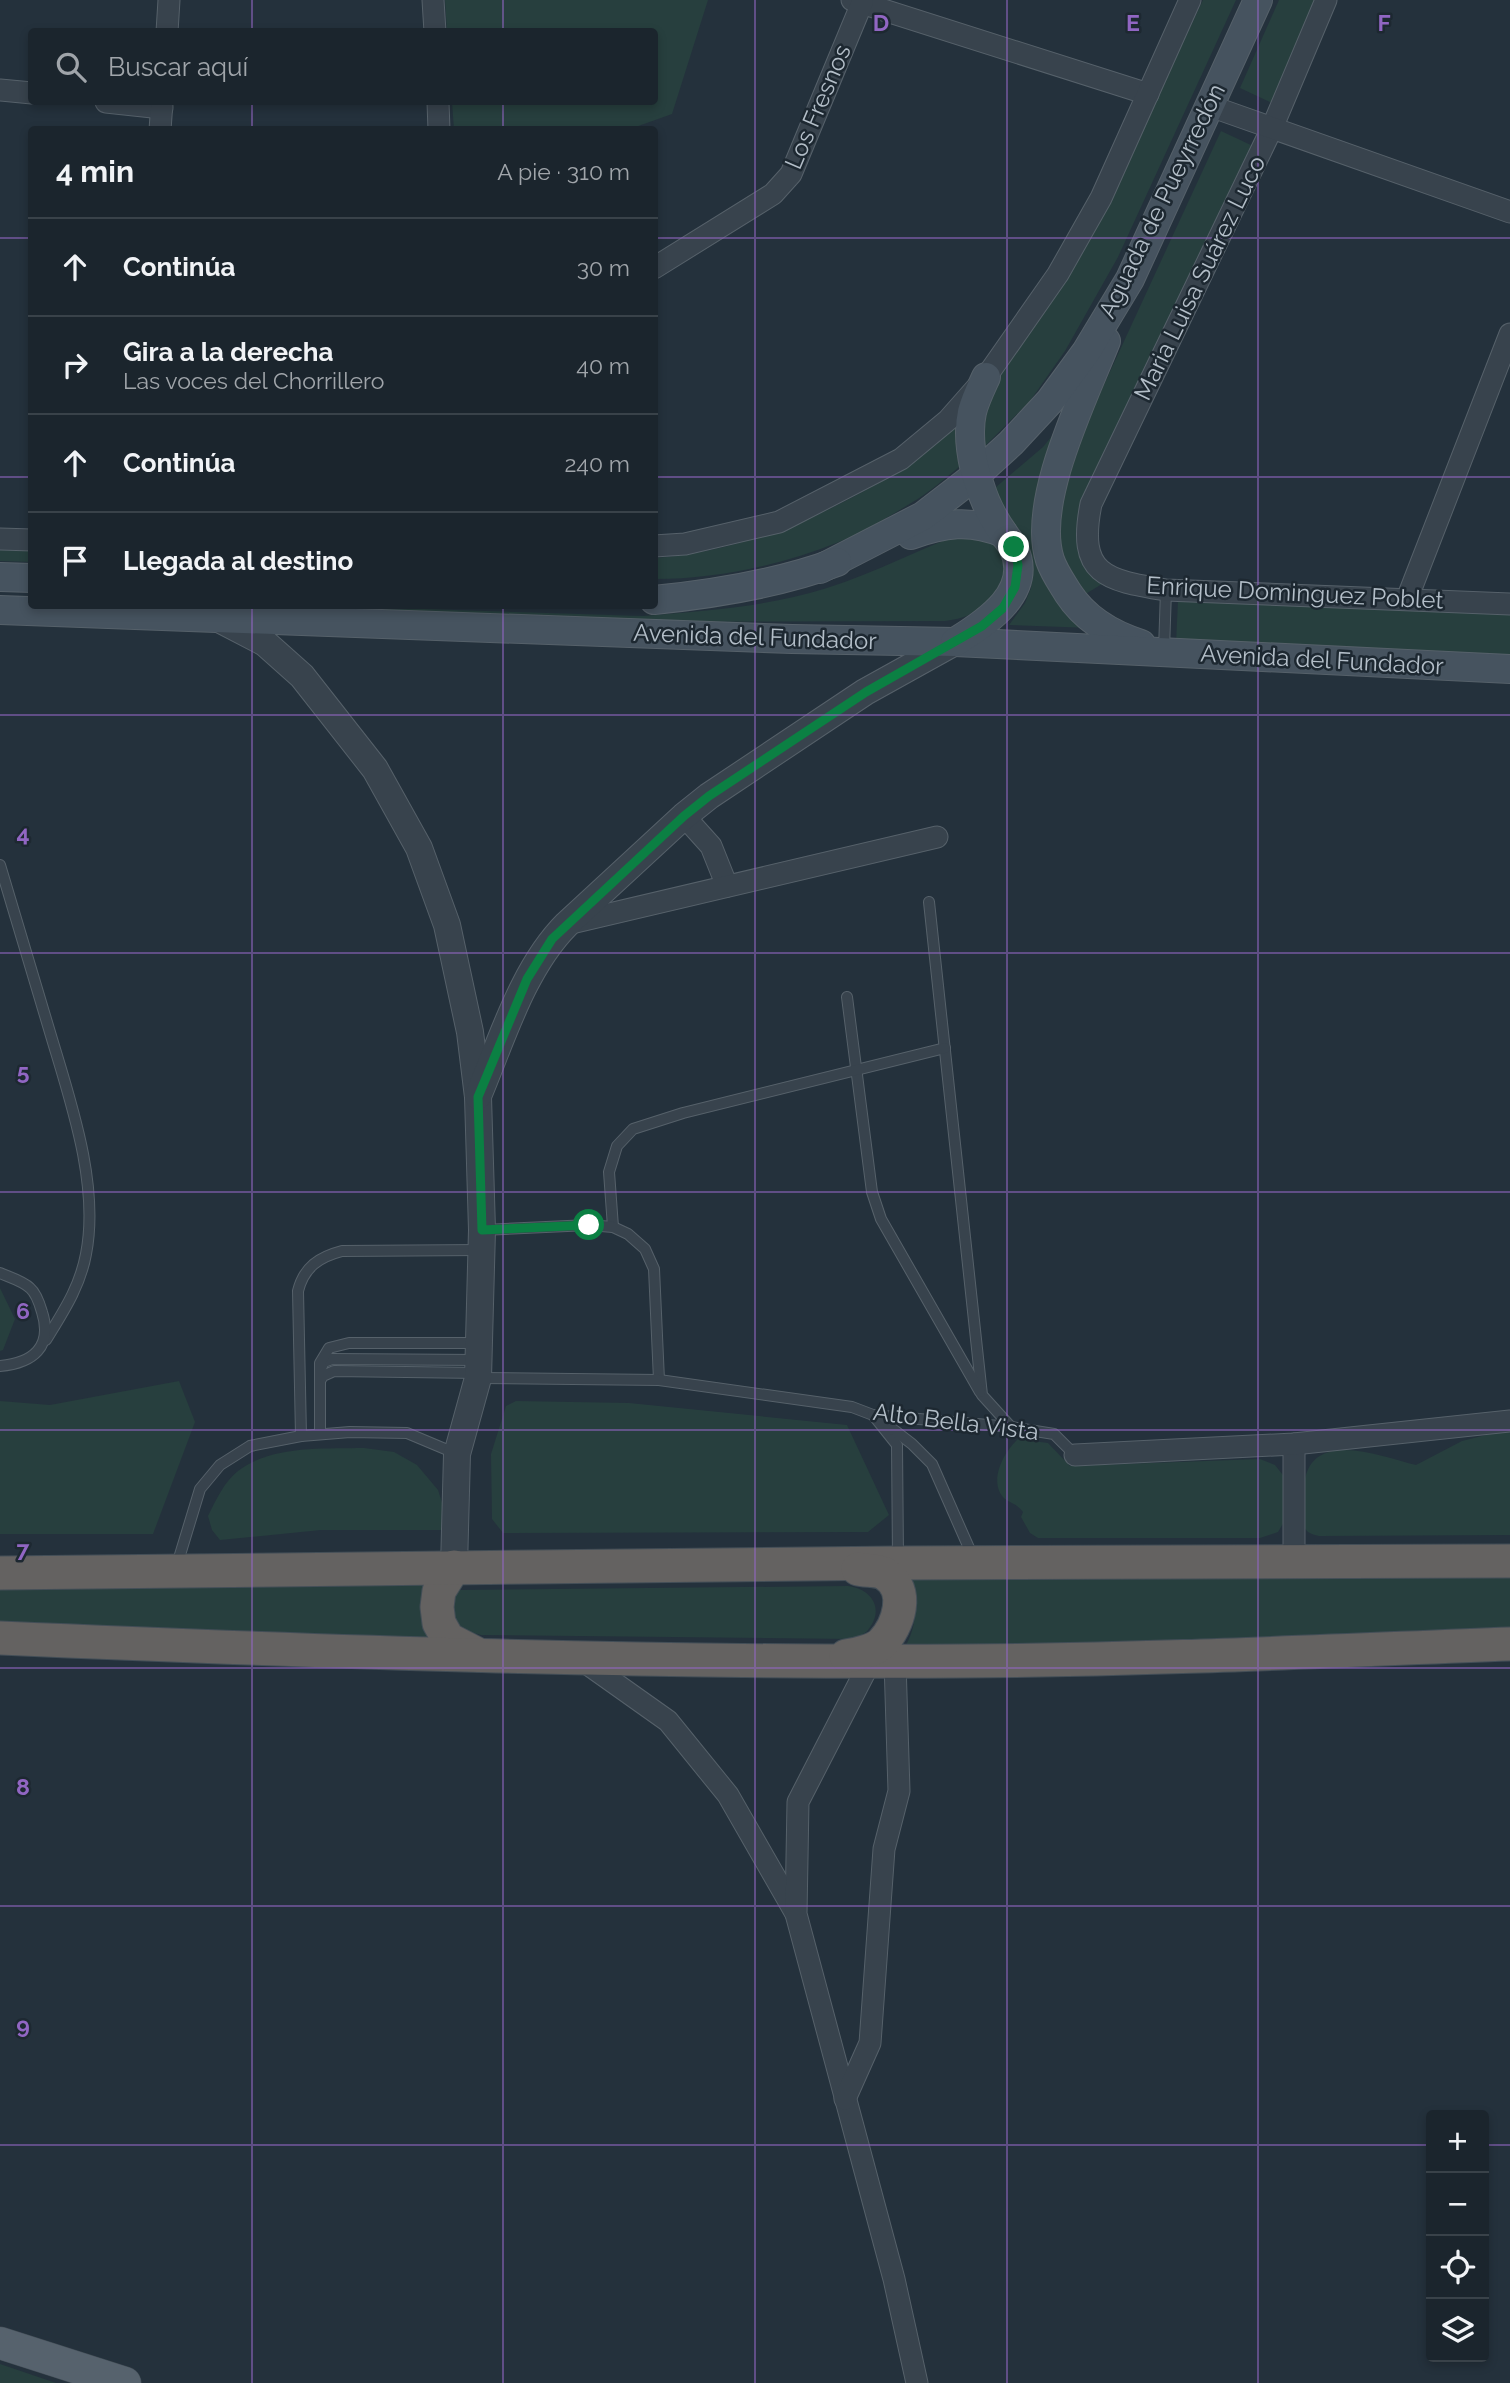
<!DOCTYPE html>
<html lang="es">
<head>
<meta charset="utf-8">
<style>
	body { margin:0; font-family:Raleway,sans-serif; background:#242d35; color:#f1f3f6 }
	.controls { position:absolute; right:21px; bottom:21px; display:grid; overflow:hidden; border-radius:7px; box-shadow:0 4px 10px #0003 }
	.controls button { width:63px; height:63px; display:grid; place-items:center; padding:0; border:0; border-bottom:2px solid #394249; background:#1b252d; color:#f1f3f6; font:35px sans-serif }
	.stop { position:absolute; width:21px; height:21px; margin:-16px; border:5px solid #0b8043; border-radius:50%; background:#fff }
	.stop.end { background:#0b8043; border-color:#fff; box-shadow:0 2px 7px #0008 }
	.list { margin:0; padding:0; list-style:none }
	h2 { display:flex; justify-content:space-between; align-items:center; height:91px; margin:0; padding:0 28px; font-size:30px }
	h2 small { font-size:23px; font-weight:400; color:#a0a5aa }
	.list li { display:grid; grid-template-columns:46px 1fr auto; gap:21px; align-items:center; box-sizing:border-box; height:98px; padding:0 28px; border-top:2px solid #394249 }
	.list b { display:block; font-size:26px; white-space:nowrap }
	.list p { margin:0; font-size:23px; white-space:nowrap; color:#a0a5aa }
	.list em { font-size:23px; font-style:normal; color:#a0a5aa }
	.icon { flex:none; width:38px; height:38px; fill:none; stroke:currentColor; stroke-width:2; stroke-linecap:round; stroke-linejoin:round }
	.map { position:relative; flex:none; width:1510px; height:2383px; overflow:hidden }
	.search { position:absolute; background:#1b252d; box-shadow:0 4px 10px #0003; left:28px; top:28px; width:630px; height:77px; display:flex; align-items:center; gap:18px; box-sizing:border-box; padding:0 24px; border-radius:7px; color:#a0a5aa; font-size:26px }
	.panel { position:absolute; background:#1b252d; box-shadow:0 4px 10px #0003; left:28px; top:126px; width:630px; height:483px; border-radius:7px }
	.map>svg:first-child { display:block }
</style>
</head>
<body>
<div class="map">
<svg width="1510" height="2383" viewBox="0 0 1510 2383">
	<rect width="100%" height="100%" fill="#24313c"/>
	<g fill="#273f3e">
		<path d="M445,0H708L672,114L630,129L454,130L452,102H654V32L447,31Z"/>
		<path d="M1203,0H1236L1118,257L1065,351L1030,401L978,453L982,405L1102,215Z"/>
		<path d="M1279,0H1318L1272,103L1240,88Z"/>
		<path d="M1221,131L1253,146L1085,497L1077,529L1081,561L1102,584L1079,598L1058,547L1057,513L1090,415Z"/>
		<path d="M1072,411L1039,515L1091,628L1009,625L1025,603L1031,588L1033,574L1031,560L989,493L1043,447Z"/>
		<path d="M963,420V464C946,477 929,493 911,503C888,517 864,532 839,542C782,565 716,579 655,579V558C743,551 825,517 900,470C922,456 942,436 963,420Z"/>
		<path d="M966,532L1003,548L1009,579C987,602 980,617 945,621L645,622L157,606H329L643,616C705,611 767,607 827,588C875,573 919,549 966,532Z"/>
		<path d="M0,548L31,549V562L0,561Z"/>
		<path d="M1178,601L1510,614V658L1176,643Z"/>
		<path d="M0,1288L15,1319L3,1350L0,1351Z"/>
		<path d="M179,1381L195,1422L153,1534H0V1401L50,1405Z"/>
		<path d="M516,1401L629,1403L847,1425L889,1515L868,1532L503,1533L492,1519L491,1454L506,1406Z"/>
		<path d="M1510,1429V1535L1319,1536C1315,1535 1311,1534 1308,1532C1301,1526 1303,1514 1303,1506C1303,1483 1304,1459 1329,1452C1356,1445 1390,1459 1416,1465L1462,1441Z"/>
		<path d="M1018,1439L1048,1443L1070,1466L1260,1459L1275,1465L1286,1479L1287,1517L1278,1532L1260,1538H1038L1030,1533L1021,1517L1023,1512C1016,1503 1012,1504 1005,1499C987,1482 1004,1452 1018,1439Z"/>
		<path d="M364,1448L394,1452L417,1465L438,1490L445,1512L441,1530H321L220,1540L212,1530L208,1516C216,1500 224,1482 238,1471C272,1445 323,1449 364,1448Z"/>
		<path d="M1510,1572V1634L903,1651C920,1621 916,1605 906,1574Z"/>
		<path d="M430,1578L435,1642L0,1625V1585Z"/>
		<path d="M848,1586C872,1589 885,1609 868,1630C865,1634 858,1637 854,1639L481,1635L463,1630L450,1623L449,1600L457,1590Z"/>
		<path d="M0,2364L56,2383H0Z"/>
	</g>
	<g fill="none" stroke-linecap="round" stroke-linejoin="round">
		<g stroke="#56616a" stroke-width="12">
			<g id="service">
				<path d="M1164,650L1166,590"/>
				<path d="M0,865C16,920 33,974 49,1029C69,1097 100,1183 86,1254C80,1287 63,1312 46,1340"/>
				<path d="M929,902L982,1395L1011,1427"/>
				<path d="M847,997L872,1192L881,1219L980,1392"/>
				<path d="M613,1227L609,1172L617,1146L633,1129L683,1113L945,1048"/>
				<path d="M483,1230L589,1225L613,1227L628,1234L645,1249L654,1269L659,1380"/>
				<path d="M0,1273C9,1277 23,1281 30,1288C36,1293 40,1305 42,1312C53,1347 33,1363 0,1366"/>
				<path d="M321,1368L324,1362L332,1359L479,1360"/>
				<path d="M478,1378L659,1380L852,1407L873,1415L1011,1427L1054,1434L1075,1455"/>
				<path d="M320,1381L323,1376L334,1371L478,1373"/>
				<path d="M873,1415L897,1445L898,1558"/>
				<path d="M881,1420L912,1444L932,1464L973,1557"/>
				<path d="M320,1434V1363L329,1348L349,1343H479"/>
				<path d="M301,1436L298,1291C304,1267 319,1257 342,1251L481,1250"/>
				<path d="M176,1568L200,1489L220,1465L250,1446L301,1436L350,1432L407,1433L457,1454"/>
			</g>
		</g>
		<g stroke="#56616a" stroke-width="23">
			<g id="minor">
				<path d="M433,0L435,32"/>
				<path d="M852,0L1148,94"/>
				<path d="M1326,0L1272,128L1091,504C1077,575 1105,580 1166,590L1510,604"/>
				<path d="M167,32L169,0"/>
				<path d="M0,90L32,93"/>
				<path d="M106,102L162,108"/>
				<path d="M438,102L439,130"/>
				<path d="M1210,106L1510,212"/>
				<path d="M160,130L162,102"/>
				<path d="M654,268L773,194L791,174L862,3"/>
				<path d="M0,539L32,540"/>
				<path d="M654,546L685,544L779,522L901,459L948,420L986,377L1058,274L1101,198L1190,0"/>
				<path d="M1407,599L1510,334"/>
				<path d="M684,816L711,846L727,886"/>
				<path d="M567,924L937,837"/>
				<path d="M1294,1444V1561"/>
				<path d="M1075,1455L1294,1444L1510,1421"/>
				<path d="M582,1660L668,1721L728,1795L795,1912"/>
				<path d="M870,1662L798,1802L796,1914L894,2279L917,2383"/>
				<path d="M845,2099L870,2043L884,1849L899,1791L895,1662"/>
			</g>
		</g>
		<g stroke="#56616a" stroke-width="28">
			<g id="tertiary">
				<path d="M219,619L265,643L302,676L375,769L419,848L447,925L470,1032L478,1097L482,1230L478,1378L457,1454L454,1567"/>
				<path d="M478,1096C502,1039 523,968 567,924L684,816L709,796L865,692L955,642"/>
			</g>
		</g>
		<g stroke="#56616a" stroke-width="30">
			<g id="secondary">
				<path d="M1106,341C1084,397 1031,502 1050,560C1054,572 1062,583 1068,593C1085,619 1112,635 1141,644"/>
				<path d="M911,535C943,523 971,519 1003,533"/>
				<path d="M820,569L923,516L976,475L1011,443L1050,401L1086,352L1130,279L1258,0"/>
				<path d="M0,577L32,578"/>
				<path d="M654,600C713,594 781,583 837,562"/>
				<path d="M0,610L792,639L955,642L1510,669"/>
				<path d="M955,642C986,623 1035,591 1013,547C1011,543 1007,539 1004,534C994,520 985,503 980,486C972,465 967,435 972,412C975,400 981,388 986,377"/>
			</g>
		</g>
		<g stroke="#414c55" stroke-width="33">
			<path id="primary" d="M0,2343L125,2383"/>
		</g>
		<g stroke="#434e57" stroke-width="35">
			<g id="trunk">
				<path d="M454,1567L439,1591L437,1607L439,1623L448,1639L479,1655"/>
				<path d="M0,1573L898,1563L1510,1561"/>
				<path d="M0,1638C321,1652 642,1663 964,1661C1146,1660 1328,1651 1510,1644"/>
				<path d="M846,1656C856,1655 875,1650 882,1643C898,1626 911,1590 885,1574C879,1570 866,1571 858,1569"/>
			</g>
		</g>
		<use href="#service" stroke="#38434d" stroke-width="10"/>
		<use href="#minor" stroke="#38434d" stroke-width="21"/>
		<use href="#tertiary" stroke="#38434d" stroke-width="26"/>
		<use href="#secondary" stroke="#46535f" stroke-width="28"/>
		<use href="#primary" stroke="#56626d" stroke-width="32"/>
		<use href="#trunk" stroke="#646261" stroke-width="33"/>
	</g>
	<g fill="none" stroke-linecap="round" stroke-linejoin="round">
		<path stroke="#0b8043" stroke-width="9" d="M589,1225L482,1230L478,1097L527,979L552,939L684,816L709,796L866,692L982,626L1003,608L1015,587L1018,565L1014,547"/>
	</g>
	<path fill="none" stroke="#9166c3" stroke-width="2" stroke-opacity="0.55" d="M252,0V32M503,0V32M755,0V2383M1007,0V2383M1258,0V2383M252,102V130M503,102V130M0,238H32M654,238H1510M0,477H32M654,477H1510M252,606V2383M503,606V2383M0,715H1510M0,953H1510M0,1192H1510M0,1430H1510M0,1668H1510M0,1906H1510M0,2145H1431M1484,2145H1510"/>
	<g text-anchor="middle" stroke-width="5" stroke-linejoin="round" paint-order="stroke">
		<g font-size="24" fill="#b3bec8" stroke="#1d2831">
			<text transform="translate(818 107) rotate(-67)" y="8">Los Fresnos</text>
			<text transform="translate(1162 201) rotate(-64)" y="8">Aguada de Pueyrredón</text>
			<text transform="translate(1200 278) rotate(-64)" y="8">Maria Luisa Suárez Luco</text>
			<text transform="translate(1295 593) rotate(3)" y="8">Enrique Dominguez Poblet</text>
			<text transform="translate(755 637) rotate(2)" y="8">Avenida del Fundador</text>
			<text transform="translate(1322 660) rotate(3)" y="8">Avenida del Fundador</text>
			<text transform="translate(956 1422) rotate(7)" y="8">Alto Bella Vista</text>
		</g>
	</g>
	<g font-size="23" text-anchor="middle" font-weight="bold" fill="#9166c3" stroke="#1d2831" stroke-width="5" stroke-linejoin="round" paint-order="stroke">
		<text x="881" y="31">D</text>
		<text x="1133" y="31">E</text>
		<text x="1384" y="31">F</text>
		<text x="23" y="842">4</text>
		<text x="23" y="1080">5</text>
		<text x="23" y="1319">6</text>
		<text x="23" y="1557">7</text>
		<text x="23" y="1795">8</text>
		<text x="23" y="2034">9</text>
	</g>
</svg>
<div class="controls">
<button>+</button>
<button>−</button>
<button><svg class="icon" aria-label="locate" viewBox="0 0 24 24"><circle cx="12" cy="12" r="6"/><path d="M12 2v4M12 18v4M2 12h4M18 12h4"/></svg></button>
<button><svg class="icon" aria-label="layers" viewBox="0 0 24 24"><path d="M12 4l9 5-9 5-9-5zM3 14l9 5 9-5"/></svg></button>
</div>
<div class="stop" style="left:589px;top:1225px"></div>
<div class="stop end" style="left:1014px;top:547px"></div>
<div class="search"><svg class="icon" aria-label="search" viewBox="0 0 24 24"><circle cx="10" cy="10" r="6"/><path d="M15 15l6 6"/></svg>Buscar aquí</div>
<section class="panel">
<h2>4 min<small>A pie · 310 m</small></h2>
<ul class="list">
<li><svg class="icon" aria-label="ahead" viewBox="0 0 24 24"><path d="M12 20V5M6 11l6-6 6 6"/></svg><div><b>Continúa</b></div><em>30 m</em></li>
<li><svg class="icon" aria-label="right" viewBox="0 0 24 24"><path d="M7 20v-9h11M14 6l5 5-5 5"/></svg><div><b>Gira a la derecha</b><p>Las voces del Chorrillero</p></div><em>40 m</em></li>
<li><svg class="icon" aria-label="ahead" viewBox="0 0 24 24"><path d="M12 20V5M6 11l6-6 6 6"/></svg><div><b>Continúa</b></div><em>240 m</em></li>
<li><svg class="icon" aria-label="arrive" viewBox="0 0 24 24"><path d="M6 21V4h12l-3 4 3 4H6"/></svg><div><b>Llegada al destino</b></div></li>
</ul>
</section>
</div>
</body>
</html>
